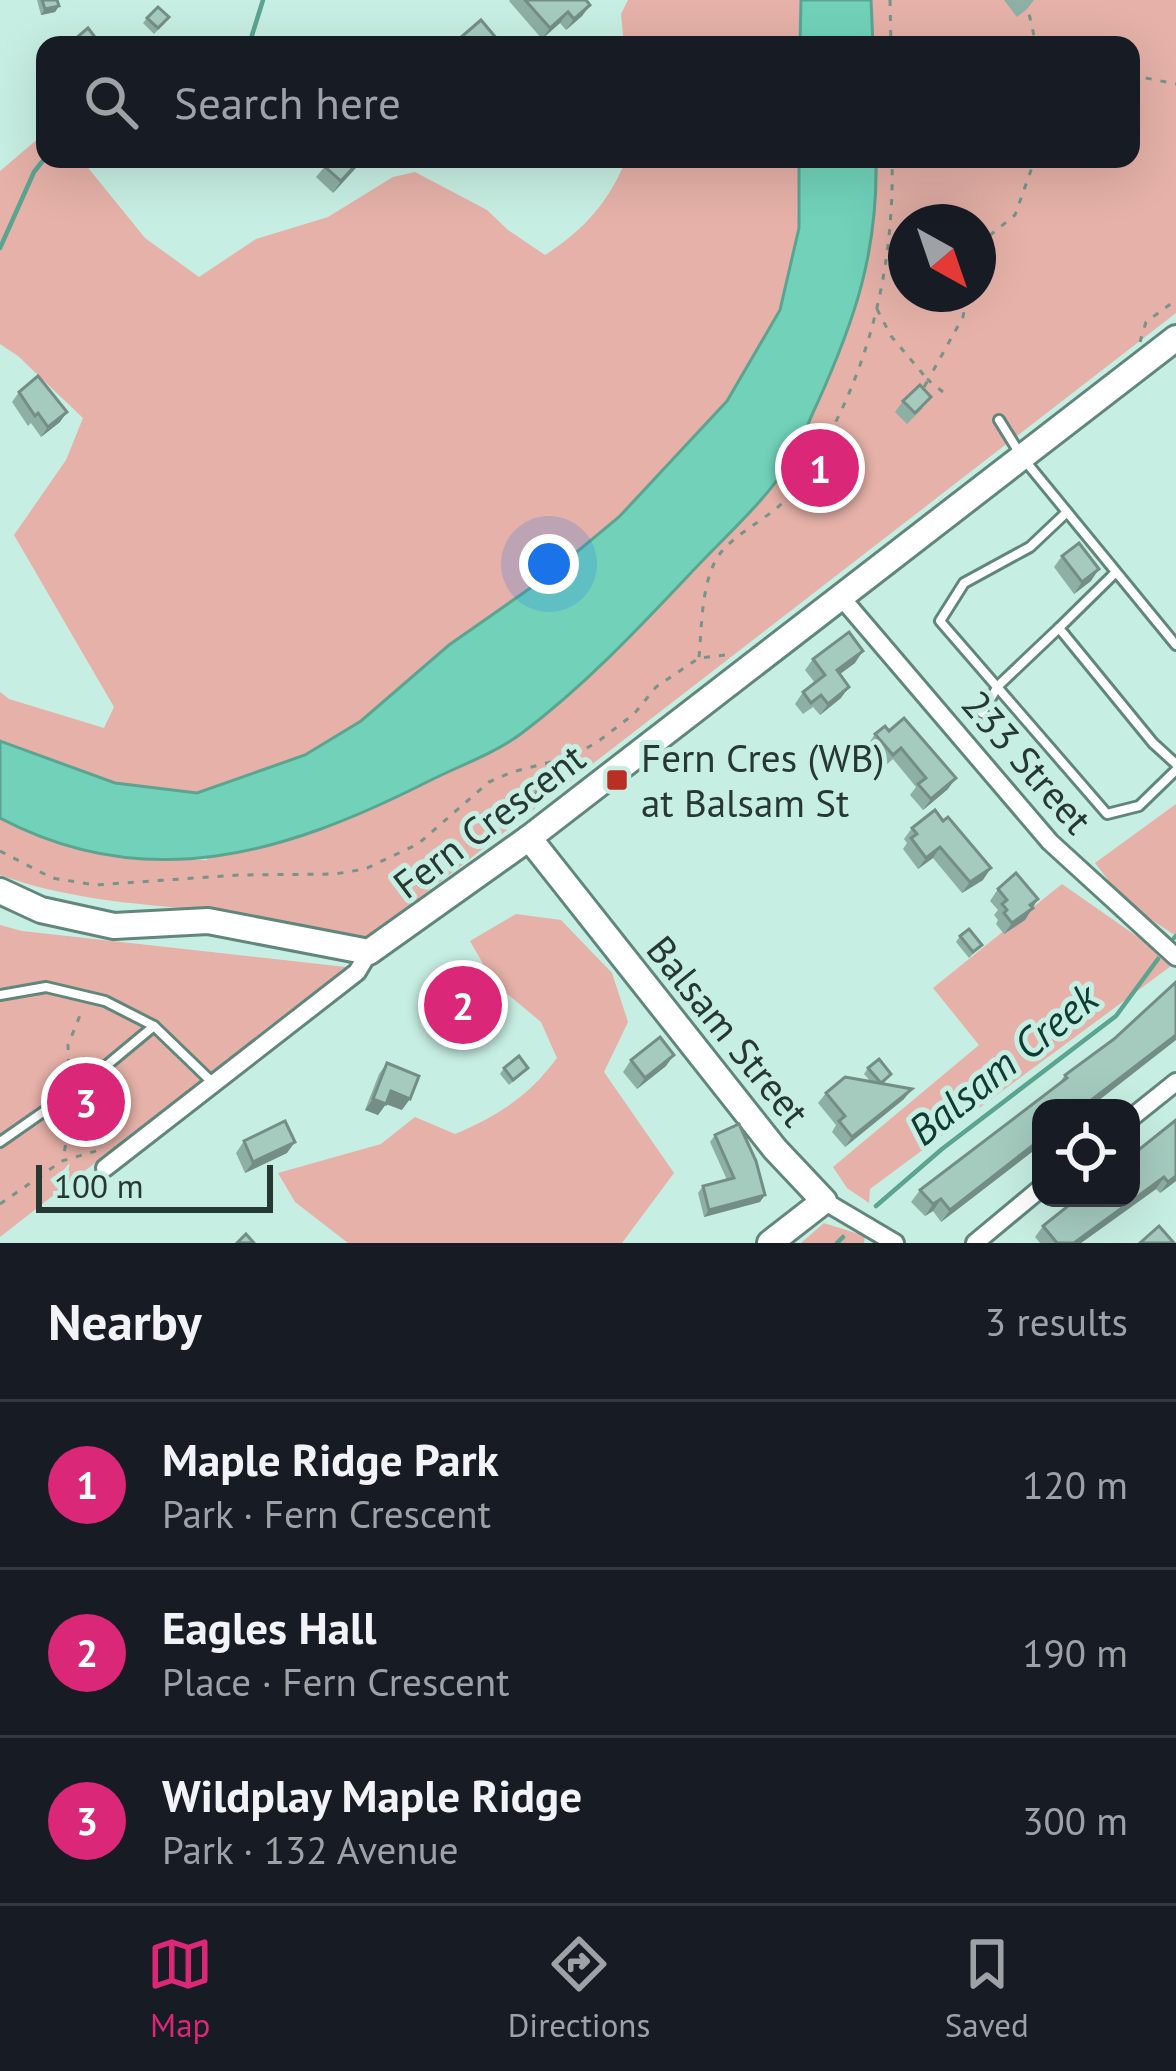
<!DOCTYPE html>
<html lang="en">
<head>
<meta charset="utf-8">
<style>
	body { margin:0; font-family:"PT Sans",sans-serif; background:#20242c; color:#f1f3f6 }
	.controls { position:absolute; right:36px; bottom:36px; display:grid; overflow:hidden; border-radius:24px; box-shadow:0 12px 48px #0002 }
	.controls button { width:108px; height:108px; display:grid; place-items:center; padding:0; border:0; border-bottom:3px solid #363941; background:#171b24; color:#f1f3f6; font:60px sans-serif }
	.compass { position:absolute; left:888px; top:204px; width:108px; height:108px; border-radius:50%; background:#171b24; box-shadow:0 12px 48px #0002; rotate:140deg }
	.scale { position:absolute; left:36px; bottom:30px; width:237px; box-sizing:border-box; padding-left:12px; border:6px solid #273732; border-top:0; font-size:33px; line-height:42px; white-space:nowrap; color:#273732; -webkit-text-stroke:9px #c7eee2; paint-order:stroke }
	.you { position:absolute; left:549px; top:564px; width:42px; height:42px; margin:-30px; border:9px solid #fff; border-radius:50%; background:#1a73e8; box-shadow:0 0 0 18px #1a73e833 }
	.badge { display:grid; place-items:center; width:78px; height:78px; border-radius:50%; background:#db2777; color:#fff; font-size:39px; font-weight:700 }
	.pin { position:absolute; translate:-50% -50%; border:6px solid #fff; box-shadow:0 3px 12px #0006 }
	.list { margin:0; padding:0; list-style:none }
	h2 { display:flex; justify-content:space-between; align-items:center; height:156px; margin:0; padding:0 48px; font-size:51px }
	h2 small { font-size:39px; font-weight:400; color:#9ea1a6 }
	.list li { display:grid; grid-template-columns:78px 1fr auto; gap:36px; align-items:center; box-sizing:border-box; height:168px; padding:0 48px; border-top:3px solid #363941 }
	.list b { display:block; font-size:45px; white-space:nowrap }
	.list p { margin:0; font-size:39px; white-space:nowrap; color:#9ea1a6 }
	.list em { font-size:39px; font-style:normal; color:#9ea1a6 }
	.icon { flex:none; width:66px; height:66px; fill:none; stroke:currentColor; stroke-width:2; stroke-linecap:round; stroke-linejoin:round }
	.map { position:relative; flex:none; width:1176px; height:1243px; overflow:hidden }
	.search { position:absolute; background:#171b24; box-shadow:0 12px 48px #0002; left:36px; right:36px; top:36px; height:132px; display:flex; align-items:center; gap:30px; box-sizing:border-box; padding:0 42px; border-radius:24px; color:#9ea1a6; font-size:45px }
	.sheet { height:660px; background:#171b24 }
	nav { display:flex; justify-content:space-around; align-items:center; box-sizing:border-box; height:168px; border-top:3px solid #363941; background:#171b24; font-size:33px; color:#9ea1a6 }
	nav a { display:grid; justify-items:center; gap:6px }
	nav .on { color:#db2777 }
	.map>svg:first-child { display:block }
</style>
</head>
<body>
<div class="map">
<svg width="1176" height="1243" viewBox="0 0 1176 1243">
	<rect width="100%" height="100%" fill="#c7eee2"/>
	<g fill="#e5b1a8" fill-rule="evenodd">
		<path d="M628,0H1176V313L366,939C327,931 287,920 247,915C161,904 84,905 0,875V818C64,851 135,857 207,860L197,793L115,783L0,741V692L9,699L104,728L114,707L14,535L66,460L83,418L18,356L0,344V171L40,137L45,138V159H81L145,238L199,277L256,239L328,217L393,177L415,172L487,210L508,230L545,255C583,231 610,201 626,159H1131V45H624L621,14ZM906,222H978V294H906Z"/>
		<path d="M1176,804V936L1126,903L1095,863Z"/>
		<path d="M1062,884L1175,963L870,1189L869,1203L847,1188L833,1167L979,1045L933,988Z"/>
		<path d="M516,914L561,920L612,973L628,1022L604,1072L674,1173L622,1243H348L295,1202L278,1173L381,1144L415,1117L455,1134C499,1115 528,1097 557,1058L541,1022L494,983L470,941Z"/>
		<path d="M0,925L22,931L346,967L0,1237Z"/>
		<path d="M824,1223L865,1236L864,1243H801Z"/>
	</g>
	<g fill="#71d2b9" stroke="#5ba490" stroke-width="3">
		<path d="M801,0H871L873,45H800Z"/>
		<path d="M799,159H876C878,252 855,320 817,404C808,422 801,444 790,462C763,504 721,540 687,577C635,632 583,687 522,733C494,754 456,767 425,783C286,853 148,896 0,818V741L115,783L197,793L305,755L361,721L449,645L549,575L619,517L727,401L780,310L799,228Z"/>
	</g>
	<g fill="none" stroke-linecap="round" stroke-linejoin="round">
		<g stroke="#5ba490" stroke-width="4.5">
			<path d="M249,45L263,0"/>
			<path d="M0,248L34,172L45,158"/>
			<path d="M1174,938L1176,936"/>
			<path d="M876,1206L942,1149L1116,1016L1158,959"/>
			<path d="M837,1243L843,1237"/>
		</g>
		<g stroke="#61867b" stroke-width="14">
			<g id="lane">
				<path d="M999,420L1022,457L1176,645"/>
				<path d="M1067,512L1030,547L964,583L940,621L1107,814L1139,806L1176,770"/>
				<path d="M1114,574L1059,628L1153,743L1176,764"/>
				<path d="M982,713L998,686L1059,628"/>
				<path d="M0,995L46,987L105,1001L154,1026L213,1083"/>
				<path d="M0,1142L89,1080L154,1026"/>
			</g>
		</g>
		<g stroke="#61867b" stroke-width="22">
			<g id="street">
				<path d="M841,597L1050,842L1176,957"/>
				<path d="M1131,1118L1176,1082"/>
				<path d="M105,1168L357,972L369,952"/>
				<path d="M824,1201L895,1243"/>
				<path d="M975,1243L1041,1188"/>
			</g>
		</g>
		<g stroke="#61867b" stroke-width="30">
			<g id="secondary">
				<path d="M529,838L775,1149L824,1201L770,1243"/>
				<path d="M0,891L41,910L114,926L208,921L369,952L529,838L1176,338"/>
			</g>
		</g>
		<g stroke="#77938a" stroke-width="3" stroke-dasharray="6 9" stroke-linecap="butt">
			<path d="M890,0L891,45"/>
			<path d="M1026,0L1036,45"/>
			<path d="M1131,75L1176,84"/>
			<path d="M1131,125L1136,129"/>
			<path d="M978,245L1015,215L1035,159"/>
			<path d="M877,309L891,336L928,380L923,389"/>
			<path d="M1140,342L1146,322L1176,300"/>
			<path d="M943,392L928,380L963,317L967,294"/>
			<path d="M699,657C702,626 701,574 723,550C744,527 776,515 794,490C864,395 895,276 892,159"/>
			<path d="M530,810L540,782L533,769"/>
			<path d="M0,851L52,878L95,885L238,875L335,874L365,869L418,844L489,782L512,772L574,756L600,740L634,714L656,687L699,658L733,654"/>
			<path d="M69,1080L68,1045L83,1008"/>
			<path d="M55,1119L67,1137L63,1159"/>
			<path d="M0,1204L62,1161L99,1150"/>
		</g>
		<use href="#lane" stroke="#fff" stroke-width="8"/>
		<use href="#street" stroke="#fff" stroke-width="16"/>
		<use href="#secondary" stroke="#fff" stroke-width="24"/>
	</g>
	<g fill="#8eafa4">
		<path d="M37,0H57L59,6L55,12L41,15Z"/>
		<path d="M510,0H586L590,5L582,16L566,30L560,23L542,39L509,1Z"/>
		<path d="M1004,0H1034L1027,9L1017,17Z"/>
		<path d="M147,18L165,23L154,34L143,23Z"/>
		<path d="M167,159H185L175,168Z"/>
		<path d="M331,159H364L333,193L316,177Z"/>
		<path d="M19,392L60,422L41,437L31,423L28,426L12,402Z"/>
		<path d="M903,401L923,408L907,424L895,412Z"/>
		<path d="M1062,556L1091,581L1074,594L1054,567Z"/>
		<path d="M813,659L855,663L840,674L841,698L820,715L813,707L803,714L795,704L803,692L815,683L805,670Z"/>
		<path d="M885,726L948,789L923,810L910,795L916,787L893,759L885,766L867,746L875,734Z"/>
		<path d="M935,810L983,880L962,893L933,858L918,869L903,849L907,843L904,839L912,828Z"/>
		<path d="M998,889L1038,899L1025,920L1004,934L996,924L998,920L994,915L998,910L990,901Z"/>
		<path d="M960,936L982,945L969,958L956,942Z"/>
		<path d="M439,1007L495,1029L476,1044L466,1031L450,1044L431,1018Z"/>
		<path d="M1114,1039L1041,1108V1145L941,1222L933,1211L925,1216L911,1202L920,1190L1057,1086L1065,1075Z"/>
		<path d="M631,1060L666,1066L637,1089L623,1072Z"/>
		<path d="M387,1063L402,1110L386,1104L378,1115L365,1110L379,1074Z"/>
		<path d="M504,1068H528L509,1085L500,1074Z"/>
		<path d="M868,1068L891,1074L883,1084L904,1099L845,1147L832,1132L836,1125L818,1103L826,1093L871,1082L864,1074Z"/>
		<path d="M715,1135L760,1202L704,1217L698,1193L703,1186L727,1180L710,1142Z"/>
		<path d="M244,1141L287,1153L245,1173L236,1153Z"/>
		<path d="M1131,1156L1176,1181L1160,1193L1156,1189L1081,1243H1040L1035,1237L1043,1226Z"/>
	</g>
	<g fill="#748e86">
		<path d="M590,5L582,16L566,30L574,19Z"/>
		<path d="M59,6L55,12L41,15L45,9Z"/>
		<path d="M568,12L560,23L542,39L550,28Z"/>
		<path d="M361,159H364L333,193L341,181Z"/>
		<path d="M67,412L60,422L41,437L48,427Z"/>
		<path d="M1099,569L1091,581L1074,594L1082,582Z"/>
		<path d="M863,651L855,663L829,682L837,670Z"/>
		<path d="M849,687L841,698L820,715L828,704Z"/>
		<path d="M956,778L948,789L923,810L931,799Z"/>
		<path d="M940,847L933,858L918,869L926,858Z"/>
		<path d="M991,868L983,880L962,893L970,882Z"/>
		<path d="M1038,899L1025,920L1004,934L1012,923Z"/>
		<path d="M503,1018L495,1029L476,1044L484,1033Z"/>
		<path d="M474,1020L466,1031L450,1044L458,1032Z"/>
		<path d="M1176,1035V1040L1089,1108H1081Z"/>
		<path d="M674,1055L666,1066L637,1089L645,1078Z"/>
		<path d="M912,1089L904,1099L845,1147L852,1137Z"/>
		<path d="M391,1091L410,1099L402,1110L386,1104L378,1115L365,1110L373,1099Z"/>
		<path d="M1041,1139V1145L941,1222L950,1210Z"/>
		<path d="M295,1142L287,1153L245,1173L253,1162Z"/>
		<path d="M1176,1176V1181L1160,1193L1168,1182Z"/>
		<path d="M1164,1177L1156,1189L1081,1243H1074Z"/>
		<path d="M765,1195L760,1202L704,1217L709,1210Z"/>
		<path d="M941,1199L933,1211L925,1216L933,1204Z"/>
	</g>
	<g fill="#a5cbbf" stroke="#748e86" stroke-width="3">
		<path d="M42,0H57L59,6L45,9Z"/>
		<path d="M525,0H586L590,5L574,19L568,12L550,28Z"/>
		<path d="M158,7L169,17L158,28L147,18Z"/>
		<path d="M481,20L497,39L491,45H452Z"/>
		<path d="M88,28L101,45H68Z"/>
		<path d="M331,159H361L341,181L324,166Z"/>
		<path d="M38,376L67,412L48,427L38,413L35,416L19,392Z"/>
		<path d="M920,385L931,397L915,413L903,401Z"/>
		<path d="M1079,543L1099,569L1082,582L1062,556Z"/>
		<path d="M849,632L863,651L837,670L849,687L828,704L821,695L811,703L803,692L825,675L813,659Z"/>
		<path d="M904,718L956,778L931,799L918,784L926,778L901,748L893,755L875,734L885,726L889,731Z"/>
		<path d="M935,810L943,821L948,817L991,868L970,882L940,847L926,858L911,838L917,834L912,828Z"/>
		<path d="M1016,873L1038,899L1030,905L1033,908L1012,923L1004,913L1007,910L1002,904L1007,900L998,889Z"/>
		<path d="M969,929L982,945L973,952L960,936Z"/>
		<path d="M474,980L503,1018L484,1033L474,1020L458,1032L439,1007Z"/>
		<path d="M1176,982V1035L1081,1108H1041V1139L950,1210L941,1199L933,1204L920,1190L1067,1078L1065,1075L1114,1039Z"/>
		<path d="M660,1037L674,1055L645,1078L631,1060Z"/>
		<path d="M519,1056L528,1068L513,1080L504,1068Z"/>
		<path d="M879,1059L891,1074L881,1083L868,1068Z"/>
		<path d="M387,1063L419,1076L410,1099L391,1091L386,1104L373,1099Z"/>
		<path d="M845,1077L912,1089L852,1137L839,1121L845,1116L826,1093Z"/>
		<path d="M1176,1120V1176L1168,1182L1164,1177L1074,1243H1057L1043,1226L1078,1198H1131V1156Z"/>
		<path d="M285,1121L295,1142L253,1162L244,1141Z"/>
		<path d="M739,1124L756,1161L765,1195L709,1210L703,1186L734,1178L715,1135Z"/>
		<path d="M1159,1226L1174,1243H1140Z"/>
		<path d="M246,1234L254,1243H237Z"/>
	</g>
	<rect fill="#bb2e24" stroke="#c7eee2" stroke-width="4.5" x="605" y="768" width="24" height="24" rx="6"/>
	<g text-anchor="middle" stroke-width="10" stroke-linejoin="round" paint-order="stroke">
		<g font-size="39" fill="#273732" stroke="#c7eee2" text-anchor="start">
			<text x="641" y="772">Fern Cres (WB)<tspan x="641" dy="45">at Balsam St</tspan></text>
		</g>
		<g font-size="39" fill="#273732" stroke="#c7eee2">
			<text transform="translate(1027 762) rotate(49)" y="14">233 Street</text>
			<text transform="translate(489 821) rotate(-37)" y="14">Fern Crescent</text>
			<text transform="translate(728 1031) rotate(51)" y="14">Balsam Street</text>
		</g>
		<g font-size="42" font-style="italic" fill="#0f3c32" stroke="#c7eee2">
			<text transform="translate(1003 1064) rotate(-39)" y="15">Balsam Creek</text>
		</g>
	</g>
</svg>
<div class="controls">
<button><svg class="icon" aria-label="locate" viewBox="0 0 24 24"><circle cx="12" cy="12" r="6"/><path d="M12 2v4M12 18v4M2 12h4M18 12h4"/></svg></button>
</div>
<svg class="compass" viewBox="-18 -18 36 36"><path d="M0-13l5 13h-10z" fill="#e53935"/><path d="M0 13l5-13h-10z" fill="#9ea1a6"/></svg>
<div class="scale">100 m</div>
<div class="you"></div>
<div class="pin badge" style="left:820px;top:468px">1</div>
<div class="pin badge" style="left:463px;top:1005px">2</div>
<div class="pin badge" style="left:86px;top:1102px">3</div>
<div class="search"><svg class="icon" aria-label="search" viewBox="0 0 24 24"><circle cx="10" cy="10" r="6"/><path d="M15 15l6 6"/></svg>Search here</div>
</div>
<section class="sheet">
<h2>Nearby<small>3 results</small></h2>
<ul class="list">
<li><span class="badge">1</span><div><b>Maple Ridge Park</b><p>Park · Fern Crescent</p></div><em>120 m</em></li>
<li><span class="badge">2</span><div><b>Eagles Hall</b><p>Place · Fern Crescent</p></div><em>190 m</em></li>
<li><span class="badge">3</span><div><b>Wildplay Maple Ridge</b><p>Park · 132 Avenue</p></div><em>300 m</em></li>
</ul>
</section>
<nav>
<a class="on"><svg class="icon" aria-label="map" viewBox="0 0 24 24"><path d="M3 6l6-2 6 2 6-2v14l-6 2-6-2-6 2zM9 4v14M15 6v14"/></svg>Map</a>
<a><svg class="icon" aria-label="directions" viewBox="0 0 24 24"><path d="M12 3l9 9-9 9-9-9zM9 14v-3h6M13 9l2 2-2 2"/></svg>Directions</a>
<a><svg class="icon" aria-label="saved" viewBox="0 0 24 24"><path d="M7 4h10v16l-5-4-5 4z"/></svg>Saved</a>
</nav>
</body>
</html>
